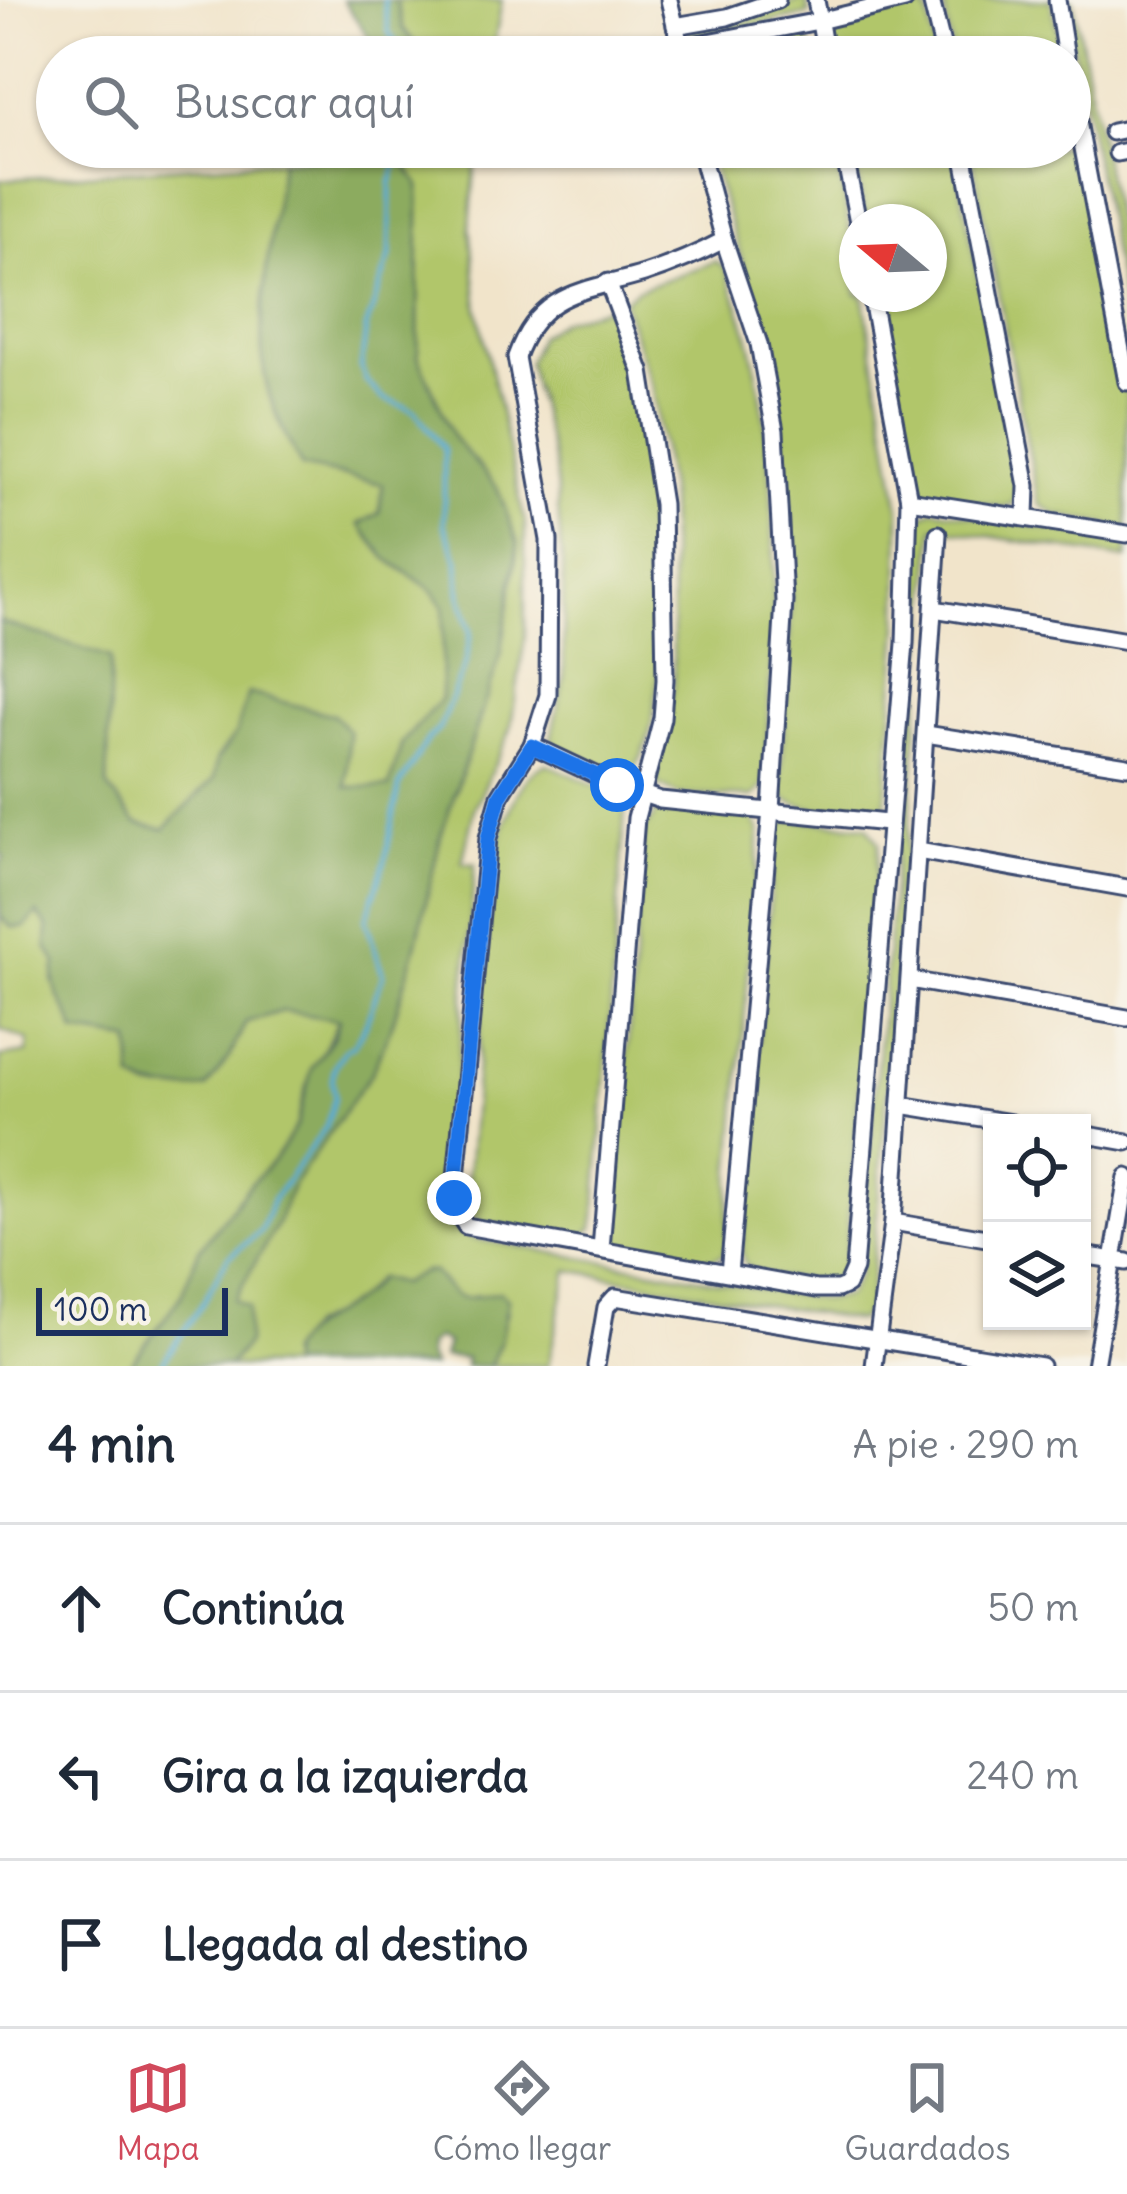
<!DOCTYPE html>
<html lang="es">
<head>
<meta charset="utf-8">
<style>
	body { margin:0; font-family:Delius,sans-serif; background:#f6f6f7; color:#1f2937 }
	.controls { position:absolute; right:36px; bottom:36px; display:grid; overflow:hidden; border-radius:0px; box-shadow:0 3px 9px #0004 }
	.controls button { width:108px; height:108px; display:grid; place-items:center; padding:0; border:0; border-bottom:3px solid #e0e1e3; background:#fff; color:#1f2937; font:60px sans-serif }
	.compass { position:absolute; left:839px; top:204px; width:108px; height:108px; border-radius:50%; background:#fff; box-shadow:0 3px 9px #0004; rotate:289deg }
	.scale { position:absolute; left:36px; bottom:30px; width:192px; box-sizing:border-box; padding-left:12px; border:6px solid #1b2f5e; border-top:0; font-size:33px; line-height:42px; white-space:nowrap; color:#1b2f5e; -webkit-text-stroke:9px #f7f3e8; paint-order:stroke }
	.stop { position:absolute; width:36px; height:36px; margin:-27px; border:9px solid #1a73e8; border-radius:50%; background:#fff }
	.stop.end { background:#1a73e8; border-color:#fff; box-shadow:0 3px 12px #0008 }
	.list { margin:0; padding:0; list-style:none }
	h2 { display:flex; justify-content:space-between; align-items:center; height:156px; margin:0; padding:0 48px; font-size:51px }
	h2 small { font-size:39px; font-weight:400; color:#747a83 }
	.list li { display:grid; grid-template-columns:78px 1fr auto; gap:36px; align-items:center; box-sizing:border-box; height:168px; padding:0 48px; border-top:3px solid #e0e1e3 }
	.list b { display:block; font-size:45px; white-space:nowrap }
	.list em { font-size:39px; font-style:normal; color:#747a83 }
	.icon { flex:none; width:66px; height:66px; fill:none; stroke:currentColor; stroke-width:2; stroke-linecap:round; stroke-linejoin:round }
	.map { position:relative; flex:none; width:1127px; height:1366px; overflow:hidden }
	.search { position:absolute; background:#fff; box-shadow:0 3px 9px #0004; left:36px; right:36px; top:36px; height:132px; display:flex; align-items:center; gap:30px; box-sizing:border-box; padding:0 42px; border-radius:66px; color:#747a83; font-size:45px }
	.sheet { height:660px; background:#fff }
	nav { display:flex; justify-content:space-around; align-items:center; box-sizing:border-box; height:168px; border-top:3px solid #e0e1e3; background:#fff; font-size:33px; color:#747a83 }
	nav a { display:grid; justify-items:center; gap:6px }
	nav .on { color:#d1495b }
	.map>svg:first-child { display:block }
</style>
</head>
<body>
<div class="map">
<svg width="1127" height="1366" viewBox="0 0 1127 1366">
	<rect width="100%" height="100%" fill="#f7f3e8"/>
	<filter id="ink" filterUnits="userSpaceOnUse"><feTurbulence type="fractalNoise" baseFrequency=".00833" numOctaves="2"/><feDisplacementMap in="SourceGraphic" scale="24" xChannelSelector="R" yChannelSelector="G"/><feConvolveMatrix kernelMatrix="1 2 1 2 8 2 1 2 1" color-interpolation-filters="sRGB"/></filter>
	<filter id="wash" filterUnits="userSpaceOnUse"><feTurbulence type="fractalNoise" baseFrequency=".004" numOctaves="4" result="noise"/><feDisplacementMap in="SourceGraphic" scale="48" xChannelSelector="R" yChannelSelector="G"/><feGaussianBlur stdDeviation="2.7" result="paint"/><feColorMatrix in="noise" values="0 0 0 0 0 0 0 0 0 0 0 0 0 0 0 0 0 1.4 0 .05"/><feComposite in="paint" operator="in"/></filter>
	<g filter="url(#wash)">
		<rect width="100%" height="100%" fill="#f1e4ca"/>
		<g fill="#b1c66a" stroke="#667a64" stroke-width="3">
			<path d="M396,0H502L492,57H425L403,28Z"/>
			<path d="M800,0H806L809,14L690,39L688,31L746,20Z"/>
			<path d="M943,0H1051L1062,57H953Z"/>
			<path d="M1064,0H1073L1127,281V325Z"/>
			<path d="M921,6L928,13L936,57H834L831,40L840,25Z"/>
			<path d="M793,34L807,36L815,57H693Z"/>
			<path d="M1070,101L1127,399V529L1055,514L1039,504L970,147H1070Z"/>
			<path d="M397,147H477L470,225L478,311L525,523V638L510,731L474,809L462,863L475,864L446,1211L455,1230L469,1238L824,1300L847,1296L859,1275L912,675L919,528L924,515L934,509L1127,542V559L934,527L869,1308L859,1321L568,1270L548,1366H490L507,1311L476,1295L466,1301L454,1298L434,1272H424L400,1284L378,1278L351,1306L309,1326L288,1353L290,1366H229L247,1343L233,1301L277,1224L291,1188L392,1025L416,946L441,835L501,654L518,544L497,487L454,439L418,356L419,186Z"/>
			<path d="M706,147H834L857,266V294H863L900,510L899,626L886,803C869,818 796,811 780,795L791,613V515L777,388L768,342Z"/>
			<path d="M852,147H953L1018,485L1013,504L1003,507L918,492L880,294H929V222H866Z"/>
			<path d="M281,160C275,229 250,324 268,390C275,416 289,443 302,467L383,484L379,513L360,525L386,558L432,590L444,607L441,699L402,743L389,788H346L349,732L236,733L217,759L214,779L164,830L136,823L107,786L110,657L0,622V180Z"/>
			<path d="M716,261L725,268C734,294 745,320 751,346C785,491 773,639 764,785L753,797L679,795L658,785C652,767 673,707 674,681L669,496L653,389L623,301L636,290Z"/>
			<path d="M607,307C619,335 630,364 637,394C650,461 686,742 623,779L558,750L551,738L564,678L563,576L555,467L528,363L539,336L562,320Z"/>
			<path d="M547,764L617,795L625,807L595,1217L593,1228L582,1237L480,1222L467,1211L466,1201L493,868C499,838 516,773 547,764Z"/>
			<path d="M664,808L745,814L752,817L760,831L725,1248L723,1255L709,1261L625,1249L619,1244L614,1228L644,831L657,811Z"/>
			<path d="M793,820L867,826L879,843L845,1263L839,1276C825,1284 766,1277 751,1269C743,1264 744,1261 742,1252L775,836L784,823Z"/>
			<path d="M37,912L49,927L47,946L56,963L53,982L71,1014L75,1032L131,1041L133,1080L149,1089L187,1090L230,1056L246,1022L283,1011L339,1019L306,1087L297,1125L275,1159L247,1188L199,1250L181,1296L129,1366H0V1057L27,1053L29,1041L0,1029V916L11,927Z"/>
		</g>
		<g fill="#8cab5e" stroke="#546d5e" stroke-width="3">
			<path d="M343,0H396L403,28L425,57H382Z"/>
			<path d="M398,155L419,185L418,356L454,439L497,487L518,544L501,654L441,835L416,946L392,1025L372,1072L291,1188L277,1224L234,1300L248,1307L247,1343L229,1366H129L181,1296L199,1250L247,1188L275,1159L297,1125L312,1068L333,1038L339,1020L283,1011L246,1022L230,1056L206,1088C181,1091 154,1092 133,1080L131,1041L75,1032C68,1001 49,1001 56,963L47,947L48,927L37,913L25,927H11L0,916V864L4,857L0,853V622L111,657L107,786L136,823L164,829L214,779L217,759L236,733L248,693L334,715L349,732L346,787H389L402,743L441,699L444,607L432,590L386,558L359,524L379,513L383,484L302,467C289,443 275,417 268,390C250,324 275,229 281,160Z"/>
			<path d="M423,1272H434C461,1307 460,1298 500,1292L508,1300L500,1343L490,1366H465L466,1358L443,1357L447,1343L437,1338L428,1345V1356L433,1366H290L288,1353C308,1317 352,1313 378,1278L400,1284Z"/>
		</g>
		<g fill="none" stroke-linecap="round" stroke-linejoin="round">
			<g stroke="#57abd3" stroke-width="4.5">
				<path d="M384,0L389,33L406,57"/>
				<path d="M160,1366L204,1301L228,1257L261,1231L272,1201L326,1127L335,1097L332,1080L335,1065L346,1049L354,1045L366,1023L383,975L366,920L385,861L399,787L428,739L439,729L466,662L471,631L460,593L458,560L444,525V449L415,411L382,398L366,381L361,367L366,328L390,256L391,183L401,147"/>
			</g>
		</g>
	</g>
	<g filter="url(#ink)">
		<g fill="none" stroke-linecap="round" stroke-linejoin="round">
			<g stroke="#3b4a6e" stroke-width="21">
				<g id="street">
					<path d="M669,0L683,57"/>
					<path d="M816,0L826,57"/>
					<path d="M931,0L945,57"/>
					<path d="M1057,0L1066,57"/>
					<path d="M675,26L727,17L777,0"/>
					<path d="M682,47L819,21L905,0"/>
					<path d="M1070,79L1127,382"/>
					<path d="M1112,132L1127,129"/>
					<path d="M699,147L724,240L759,344L775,431L784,601L771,810L729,1273"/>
					<path d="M843,147L858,222"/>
					<path d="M962,147L1027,486L1026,516"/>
					<path d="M1117,153L1127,151"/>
					<path d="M724,240C698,254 672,265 644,274C585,292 540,290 516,357L549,540L548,695L532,745L500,796L488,838L454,1199L455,1209L466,1226L816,1289H838L847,1285L854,1269L905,643L909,500L871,294"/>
					<path d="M909,500L1127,534"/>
					<path d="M934,609L1127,641"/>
					<path d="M926,734L1127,766"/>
					<path d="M532,745L617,785L660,800L887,823"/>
					<path d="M918,851L1127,888"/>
					<path d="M910,980L1127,1018"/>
					<path d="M901,1105L1012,1123"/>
					<path d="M1082,1134L1127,1142"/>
					<path d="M893,1222L992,1239"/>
					<path d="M601,1249L636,818L662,718L665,680L662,504L641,371L608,282"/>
					<path d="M1082,1255L1127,1262"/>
					<path d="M596,1366L606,1307L615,1297L1041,1366"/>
					<path d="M874,1366L893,1222L938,534"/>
					<path d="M1095,1366L1127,1177"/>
				</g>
			</g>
			<use href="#street" stroke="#fff" stroke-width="15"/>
		</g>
	</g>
	<g fill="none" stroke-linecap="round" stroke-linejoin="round" filter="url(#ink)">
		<path stroke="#1a73e8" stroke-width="15" d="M454,1198L488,838L500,796L532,746L617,785"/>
	</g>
</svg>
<div class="controls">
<button><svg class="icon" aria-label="locate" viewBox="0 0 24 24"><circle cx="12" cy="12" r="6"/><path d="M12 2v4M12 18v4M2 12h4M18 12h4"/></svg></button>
<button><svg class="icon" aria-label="layers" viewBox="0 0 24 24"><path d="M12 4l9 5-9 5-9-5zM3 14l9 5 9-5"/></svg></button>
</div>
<svg class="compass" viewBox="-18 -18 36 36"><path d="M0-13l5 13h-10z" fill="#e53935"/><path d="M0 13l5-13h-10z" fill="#747a83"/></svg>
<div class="scale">100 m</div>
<div class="stop" style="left:617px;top:785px"></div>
<div class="stop end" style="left:454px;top:1198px"></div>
<div class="search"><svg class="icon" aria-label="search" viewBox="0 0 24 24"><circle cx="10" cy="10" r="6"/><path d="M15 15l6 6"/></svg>Buscar aquí</div>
</div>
<section class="sheet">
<h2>4 min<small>A pie · 290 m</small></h2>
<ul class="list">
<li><svg class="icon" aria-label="ahead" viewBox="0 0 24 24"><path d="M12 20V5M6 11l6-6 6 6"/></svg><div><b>Continúa</b></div><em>50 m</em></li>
<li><svg class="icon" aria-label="left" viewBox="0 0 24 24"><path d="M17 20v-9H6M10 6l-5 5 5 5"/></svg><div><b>Gira a la izquierda</b></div><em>240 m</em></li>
<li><svg class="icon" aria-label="arrive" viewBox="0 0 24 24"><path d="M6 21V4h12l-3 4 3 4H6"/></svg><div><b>Llegada al destino</b></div></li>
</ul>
</section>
<nav>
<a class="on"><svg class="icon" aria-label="map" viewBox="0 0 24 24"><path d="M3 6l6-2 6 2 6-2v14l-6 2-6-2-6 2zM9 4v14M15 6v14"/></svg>Mapa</a>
<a><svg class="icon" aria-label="directions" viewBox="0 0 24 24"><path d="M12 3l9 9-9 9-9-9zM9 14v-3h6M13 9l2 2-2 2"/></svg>Cómo llegar</a>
<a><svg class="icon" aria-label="saved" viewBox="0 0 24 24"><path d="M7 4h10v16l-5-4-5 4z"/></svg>Guardados</a>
</nav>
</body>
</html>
